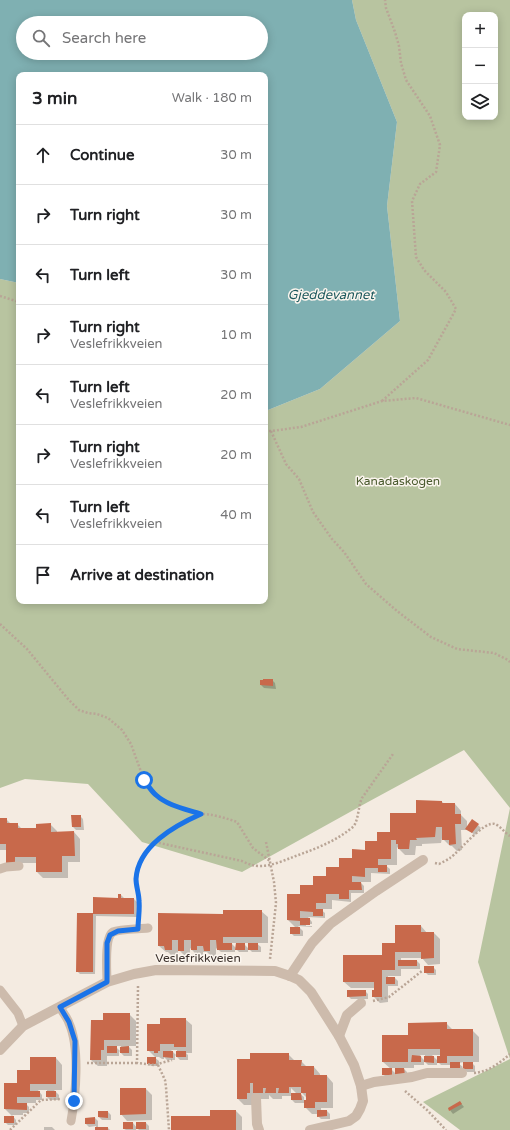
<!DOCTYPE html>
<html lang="en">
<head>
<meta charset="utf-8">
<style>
	body { margin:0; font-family:"Varela Round",sans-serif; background:#f6f6f6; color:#202124 }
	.controls { position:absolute; right:12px; top:12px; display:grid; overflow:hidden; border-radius:8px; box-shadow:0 2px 10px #0003 }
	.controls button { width:36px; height:36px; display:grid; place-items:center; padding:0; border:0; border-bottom:1px solid #e0e0e0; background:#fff; color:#202124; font:20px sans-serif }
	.stop { position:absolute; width:12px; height:12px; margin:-9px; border:3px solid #1a73e8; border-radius:50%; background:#fff }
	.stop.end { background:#1a73e8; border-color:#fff; box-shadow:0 1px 4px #0008 }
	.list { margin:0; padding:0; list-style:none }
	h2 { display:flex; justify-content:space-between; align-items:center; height:52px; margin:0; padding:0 16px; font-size:17px }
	h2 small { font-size:13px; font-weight:400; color:#757577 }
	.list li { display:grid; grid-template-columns:26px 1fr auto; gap:12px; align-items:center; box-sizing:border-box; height:60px; padding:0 16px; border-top:1px solid #e0e0e0 }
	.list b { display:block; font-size:15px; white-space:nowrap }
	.list p { margin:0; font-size:13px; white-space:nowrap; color:#757577 }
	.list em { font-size:13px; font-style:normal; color:#757577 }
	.icon { flex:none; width:22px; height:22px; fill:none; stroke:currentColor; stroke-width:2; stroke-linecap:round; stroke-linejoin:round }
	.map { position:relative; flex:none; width:510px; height:1130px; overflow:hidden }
	.search { position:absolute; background:#fff; box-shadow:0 2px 10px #0003; left:16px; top:16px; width:252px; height:44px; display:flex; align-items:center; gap:10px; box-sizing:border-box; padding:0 14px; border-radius:22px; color:#757577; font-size:15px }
	.panel { position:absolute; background:#fff; box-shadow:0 2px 10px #0003; left:16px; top:72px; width:252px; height:532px; border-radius:8px }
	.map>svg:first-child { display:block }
</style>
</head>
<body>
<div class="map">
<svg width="510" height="1130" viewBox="0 0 510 1130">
	<rect width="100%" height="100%" fill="#f4ebe1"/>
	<path fill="#b8c4a0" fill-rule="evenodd" d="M352,0H510V1130H460L423,1102L510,1059L478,962L510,808L464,750L368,802L242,872L142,842L88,784L25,779L0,788V279L19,283V601H265V410H268L320,389L400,321L387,206L397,122L356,20ZM465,15H495V117H465Z"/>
	<path fill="#7fb0b2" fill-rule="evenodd" d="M0,0H352L356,20L397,122L387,206L400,321L320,389L268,410H265V75H19V283L0,279ZM23,23H261V53H23Z"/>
	<g fill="#0003" fill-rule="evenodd">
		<path d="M272,680L275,683L276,689L264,688L261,685Z"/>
		<path d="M442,802L445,804H455L461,811V815L467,821V828L478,825L481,828L475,835L468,830H461L462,850L457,851L452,846H450L442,838L441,843L422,844V846H416L415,855H405L397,847V865H385L390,869V874L371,873V882H360L364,886V893H351V902L332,900V909H320L325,913V918L308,917L312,922V924H306V926H312V927L298,926L303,931V936H294L291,933L296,928L288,920L301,895L391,833L417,814Z"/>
		<path d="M80,816L83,819L84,830H76L73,827Z"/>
		<path d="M0,819H6L11,824H17L22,829H37L50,824L57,831V832H74L80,839V862H68V878H43L37,872V863H21L14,869L7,850H0Z"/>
		<path d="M121,895L125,899H134L137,902V917L96,916L95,974H80L77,971L78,914H94L119,899Z"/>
		<path d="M261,911L268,917V943H256L261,947V952H252L248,948V952H239L235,948V952H221L216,948V957L211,956L207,952H203V956H198L190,948V956H185L178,949V956H172L168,952H166L159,946L224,915ZM231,943H237L236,948ZM243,943H249V949Z"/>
		<path d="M421,926L427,933H434L440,939V964L428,965L422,958H401V961H417L420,964V969H401V976H388V978H395L398,981V986H388V1002L380,1003L373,996L375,988H351L344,982L383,956L396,944Z"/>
		<path d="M433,967L436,970V975H428L425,972Z"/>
		<path d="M365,991L368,994V999H351L348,996Z"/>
		<path d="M129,1014L136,1021V1046H128L132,1050V1056H124L119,1051V1056H107V1066H98L91,1060L104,1021ZM115,1046H121V1052Z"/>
		<path d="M185,1019L192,1025V1053H186L188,1055V1060H180L175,1055V1060H167L164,1057V1059H162L159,1057H154L159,1061V1066H151L148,1063L156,1058L148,1050L161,1025ZM171,1050H177V1056Z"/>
		<path d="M446,1023L453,1030H472L479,1037V1062H471L475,1066V1072H467L462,1067V1072L451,1065H441L437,1061V1065H428L424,1061V1065H414V1068H403L407,1072V1078H399L395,1073L394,1078L386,1077L383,1074L391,1069L383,1062L409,1036ZM420,1055H425V1061L422,1058ZM432,1055H441V1058L438,1061ZM464,1062V1068L458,1063ZM390,1068H396V1074Z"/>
		<path d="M288,1054L295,1061H301L307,1067H314L320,1074V1076H327L333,1083V1108H321V1111H327L330,1114V1119H321L318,1116V1114H312L305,1107V1103H295L292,1100V1096H282V1099H273L269,1095V1099H260L253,1105H244L238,1099V1060H251ZM291,1088L297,1094H291ZM299,1093H302L307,1098V1101H304V1097Z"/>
		<path d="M56,1058L62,1065V1090H54L59,1095V1100H50L47,1097V1090H38L42,1095V1100H36V1103H25L29,1107V1113H23V1115H12L16,1120V1125H8L5,1122L13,1117L5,1109V1084H18L31,1071Z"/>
		<path d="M146,1089L152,1095V1120L127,1121L121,1114Z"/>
		<path d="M460,1102L464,1107L453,1114L449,1109Z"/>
		<path d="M236,1111L242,1117V1130H172L211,1117Z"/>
		<path d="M108,1112L111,1115V1120H102L99,1117Z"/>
		<path d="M95,1118L98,1121V1128H108L110,1130H96V1126L89,1127L86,1124Z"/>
		<path d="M133,1123L137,1128L146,1123L149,1126V1130H139L136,1127V1130H126L124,1129Z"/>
		<path d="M44,1127H52L55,1130H44Z"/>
	</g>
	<g fill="#c8694b">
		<path d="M263,679H273V686L260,685V680H263Z"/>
		<path d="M416,800L442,801V803H455V814H461V824H455L456,844L449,845V840H442V827H436L435,837L416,838L417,840H410L409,849H398V844H396V840H391V859H378V865H387V872H378V868H365V877L352,876V882H361L362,890H349V899H339V894H326V903H316V909H323V916H313V912L300,911V918H310V925H300V921L287,920V894H300V885H313V876H326V867H339V858H352V849L365,850V841H377V832H390V813H416Z"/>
		<path d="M71,815H81V827H72Z"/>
		<path d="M0,818H7V823H18V828H36V824L51,823V832L74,831L75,856H62V872H36V857H15V864L6,863V844H0Z"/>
		<path d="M472,819L479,824L472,833L465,829Z"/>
		<path d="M118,894H121V898H134V914H93V972H76L77,913H93V897L118,898Z"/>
		<path d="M223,910H262V937H223V943H232V950H217L216,940H210V951H204L203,946H197V950H191V940H184V951H178V940H172V950H165L164,946H158V913L223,914Z"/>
		<path d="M395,925H421V932H434V958L421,959V952H395V970H382V997H372V990H374V982H343V955H382V943H395Z"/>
		<rect x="290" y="927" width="10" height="7"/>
		<path d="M236,943H245V950H235Z"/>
		<rect x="248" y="943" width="10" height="7"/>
		<rect x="398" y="960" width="19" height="6"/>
		<rect x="424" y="966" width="10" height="7"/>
		<rect x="386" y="977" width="9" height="7"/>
		<path d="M347,990H366V996L347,997Z"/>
		<path d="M103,1013H130V1040H104V1050H101V1060H90L91,1020H103Z"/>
		<path d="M160,1018H186V1047H174V1044H160V1051H158V1053H154V1051H147V1024H160Z"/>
		<path d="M447,1022V1029H473V1056H447V1063H437V1056H440V1049H408V1062H382V1035H408V1023Z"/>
		<rect x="107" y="1046" width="10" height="7"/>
		<path d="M129,1046V1053H120V1047Z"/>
		<path d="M163,1051H173V1058L163,1057Z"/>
		<rect x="176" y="1051" width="10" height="6"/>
		<path d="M250,1053H289V1060H302L301,1066H314V1075H327V1102H315V1108H304V1100H306V1093H301V1087H289V1093H278L279,1088H276V1093H265L266,1088H263V1093H253V1083H250V1093H247V1099H237V1059H250Z"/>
		<path d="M412,1055L421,1056V1062H411Z"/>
		<path d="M424,1056H434V1063L424,1062Z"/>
		<path d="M30,1057H56V1084H30V1091H40V1097H17V1103H27V1110L4,1109V1083H17V1070H30Z"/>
		<rect x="147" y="1057" width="9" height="7"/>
		<rect x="450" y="1062" width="10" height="7"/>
		<rect x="463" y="1062" width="10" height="7"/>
		<rect x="382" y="1068" width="10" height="7"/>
		<path d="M395,1068H404L405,1075H395Z"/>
		<path d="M120,1088H146V1114L120,1115Z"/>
		<rect x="46" y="1091" width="10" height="6"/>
		<path d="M291,1093H301L302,1100H291Z"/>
		<path d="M460,1101L462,1104L449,1111L448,1108Z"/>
		<path d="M210,1110H236V1130H171V1116H210Z"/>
		<path d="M317,1110H327V1116L317,1117Z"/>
		<path d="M98,1111H108V1118L98,1117Z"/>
		<rect x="4" y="1116" width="10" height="7"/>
		<path d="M95,1117V1124H85V1118Z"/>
		<rect x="123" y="1122" width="10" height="7"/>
		<rect x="136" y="1122" width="10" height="7"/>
		<rect x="95" y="1127" width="13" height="3"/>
	</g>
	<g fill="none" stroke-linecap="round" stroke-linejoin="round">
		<g stroke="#b9a596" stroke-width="2.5" stroke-dasharray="2 2" stroke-linecap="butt">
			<path d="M0,296L19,302"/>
			<path d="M382,401L428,360L456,309L446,292L424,270L416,257L412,201L420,184L436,172L440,145L430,116L406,80L401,63L399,46L395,32L386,8L385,0"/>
			<path d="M265,431H271L301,427L382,401L416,398L510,425"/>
			<path d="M271,431L286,464L299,479L313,512L332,539L344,552L366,584L397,611L431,637L457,649L494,653L508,660L510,662"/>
			<path d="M0,624L27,649L68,699L79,710L88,713L97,714L108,718L122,730L131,744L144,780L156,795L170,804L201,814"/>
			<path d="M155,842L242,861C248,864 253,866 260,866C271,866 283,861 293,857C315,849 337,841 354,826C359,817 358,807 362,798L393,754"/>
			<path d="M266,842L274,882L276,903L270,959"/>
			<path d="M435,863L439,864C443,862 447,860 450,858C459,852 484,820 495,824C500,826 505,833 510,836"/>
			<path d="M139,916C139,909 140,902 139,895C137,885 135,878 138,868C145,846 170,828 190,818C194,817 198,814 201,814C209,813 229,819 237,822L253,848L270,861"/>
			<path d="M138,986L137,1063L154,1065L172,1060"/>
			<path d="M373,1001L389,997L422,971"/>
			<path d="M87,1063H137"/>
			<path d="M158,1065L165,1080L166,1087L169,1130"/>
			<path d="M474,1073C488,1072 500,1063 510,1054"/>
			<path d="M405,1091L427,1110L446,1130"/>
			<path d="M10,1130L41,1100L61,1099"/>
		</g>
		<g stroke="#cdbbac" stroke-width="9">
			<path d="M0,869L6,867L19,866"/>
			<path d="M107,982C107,972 104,937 113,932C120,929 139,929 148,928"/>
			<path d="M0,990L18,1013L23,1026"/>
			<path d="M60,1007C62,1012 67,1017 69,1023C80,1048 76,1094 71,1121"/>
		</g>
		<g stroke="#cdbbac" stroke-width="10">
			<path d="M290,976L312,943L330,924L376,891L423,860"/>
			<path d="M339,1036L347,1015L361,1003"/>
			<path d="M0,1050L23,1026L107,982L134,974L156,970L275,971L290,976L299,980L311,992L339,1036L354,1065L361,1086L363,1101L360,1109L356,1116L349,1121L310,1130"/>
			<path d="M361,1086L374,1082L412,1077L427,1073H462"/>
			<path d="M256,1098L257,1124L259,1130"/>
		</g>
	</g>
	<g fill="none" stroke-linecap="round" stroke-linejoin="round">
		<path stroke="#1a73e8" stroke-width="5" d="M74,1101L75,1041L69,1022L60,1007L107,982V943L110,935L118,931L138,929C138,920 140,910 139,901C139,893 136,887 136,879C138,846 174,826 201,814C186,809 168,806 156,795C151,791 148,785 144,780"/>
	</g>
	<g text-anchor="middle" stroke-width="3" stroke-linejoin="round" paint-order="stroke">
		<g font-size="12" fill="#4a5a2e" stroke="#fbf5ee">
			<text x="398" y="485">Kanadaskogen</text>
		</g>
		<g font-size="12" fill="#3b302b" stroke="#fbf5ee">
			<text x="198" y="962">Veslefrikkveien</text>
		</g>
		<g font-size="13" font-style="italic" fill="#1f5a5e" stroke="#fbf5ee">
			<text x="331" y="299">Gjeddevannet</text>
		</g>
	</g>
</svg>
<div class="controls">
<button>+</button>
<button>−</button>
<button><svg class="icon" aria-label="layers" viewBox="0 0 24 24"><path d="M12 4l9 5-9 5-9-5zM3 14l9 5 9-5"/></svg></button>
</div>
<div class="stop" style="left:144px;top:780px"></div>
<div class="stop end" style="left:74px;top:1101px"></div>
<div class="search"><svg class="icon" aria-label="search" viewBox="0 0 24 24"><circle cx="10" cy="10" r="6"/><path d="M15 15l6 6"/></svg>Search here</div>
<section class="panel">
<h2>3 min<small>Walk · 180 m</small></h2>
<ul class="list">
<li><svg class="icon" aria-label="ahead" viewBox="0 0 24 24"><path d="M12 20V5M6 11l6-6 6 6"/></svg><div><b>Continue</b></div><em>30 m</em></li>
<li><svg class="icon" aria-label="right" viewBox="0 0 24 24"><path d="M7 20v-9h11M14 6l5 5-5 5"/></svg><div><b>Turn right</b></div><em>30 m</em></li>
<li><svg class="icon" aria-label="left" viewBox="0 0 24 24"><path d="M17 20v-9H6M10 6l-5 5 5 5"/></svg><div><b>Turn left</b></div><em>30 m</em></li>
<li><svg class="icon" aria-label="right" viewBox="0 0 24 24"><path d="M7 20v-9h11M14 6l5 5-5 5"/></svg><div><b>Turn right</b><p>Veslefrikkveien</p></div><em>10 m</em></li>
<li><svg class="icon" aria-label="left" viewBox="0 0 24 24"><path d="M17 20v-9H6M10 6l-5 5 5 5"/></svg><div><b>Turn left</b><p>Veslefrikkveien</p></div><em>20 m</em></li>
<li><svg class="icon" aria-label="right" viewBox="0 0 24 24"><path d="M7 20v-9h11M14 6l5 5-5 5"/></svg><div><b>Turn right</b><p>Veslefrikkveien</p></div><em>20 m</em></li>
<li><svg class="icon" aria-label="left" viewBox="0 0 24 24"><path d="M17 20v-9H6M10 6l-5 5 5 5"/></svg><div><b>Turn left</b><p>Veslefrikkveien</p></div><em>40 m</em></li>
<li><svg class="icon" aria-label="arrive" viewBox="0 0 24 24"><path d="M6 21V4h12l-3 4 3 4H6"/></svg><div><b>Arrive at destination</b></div></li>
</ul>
</section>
</div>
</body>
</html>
